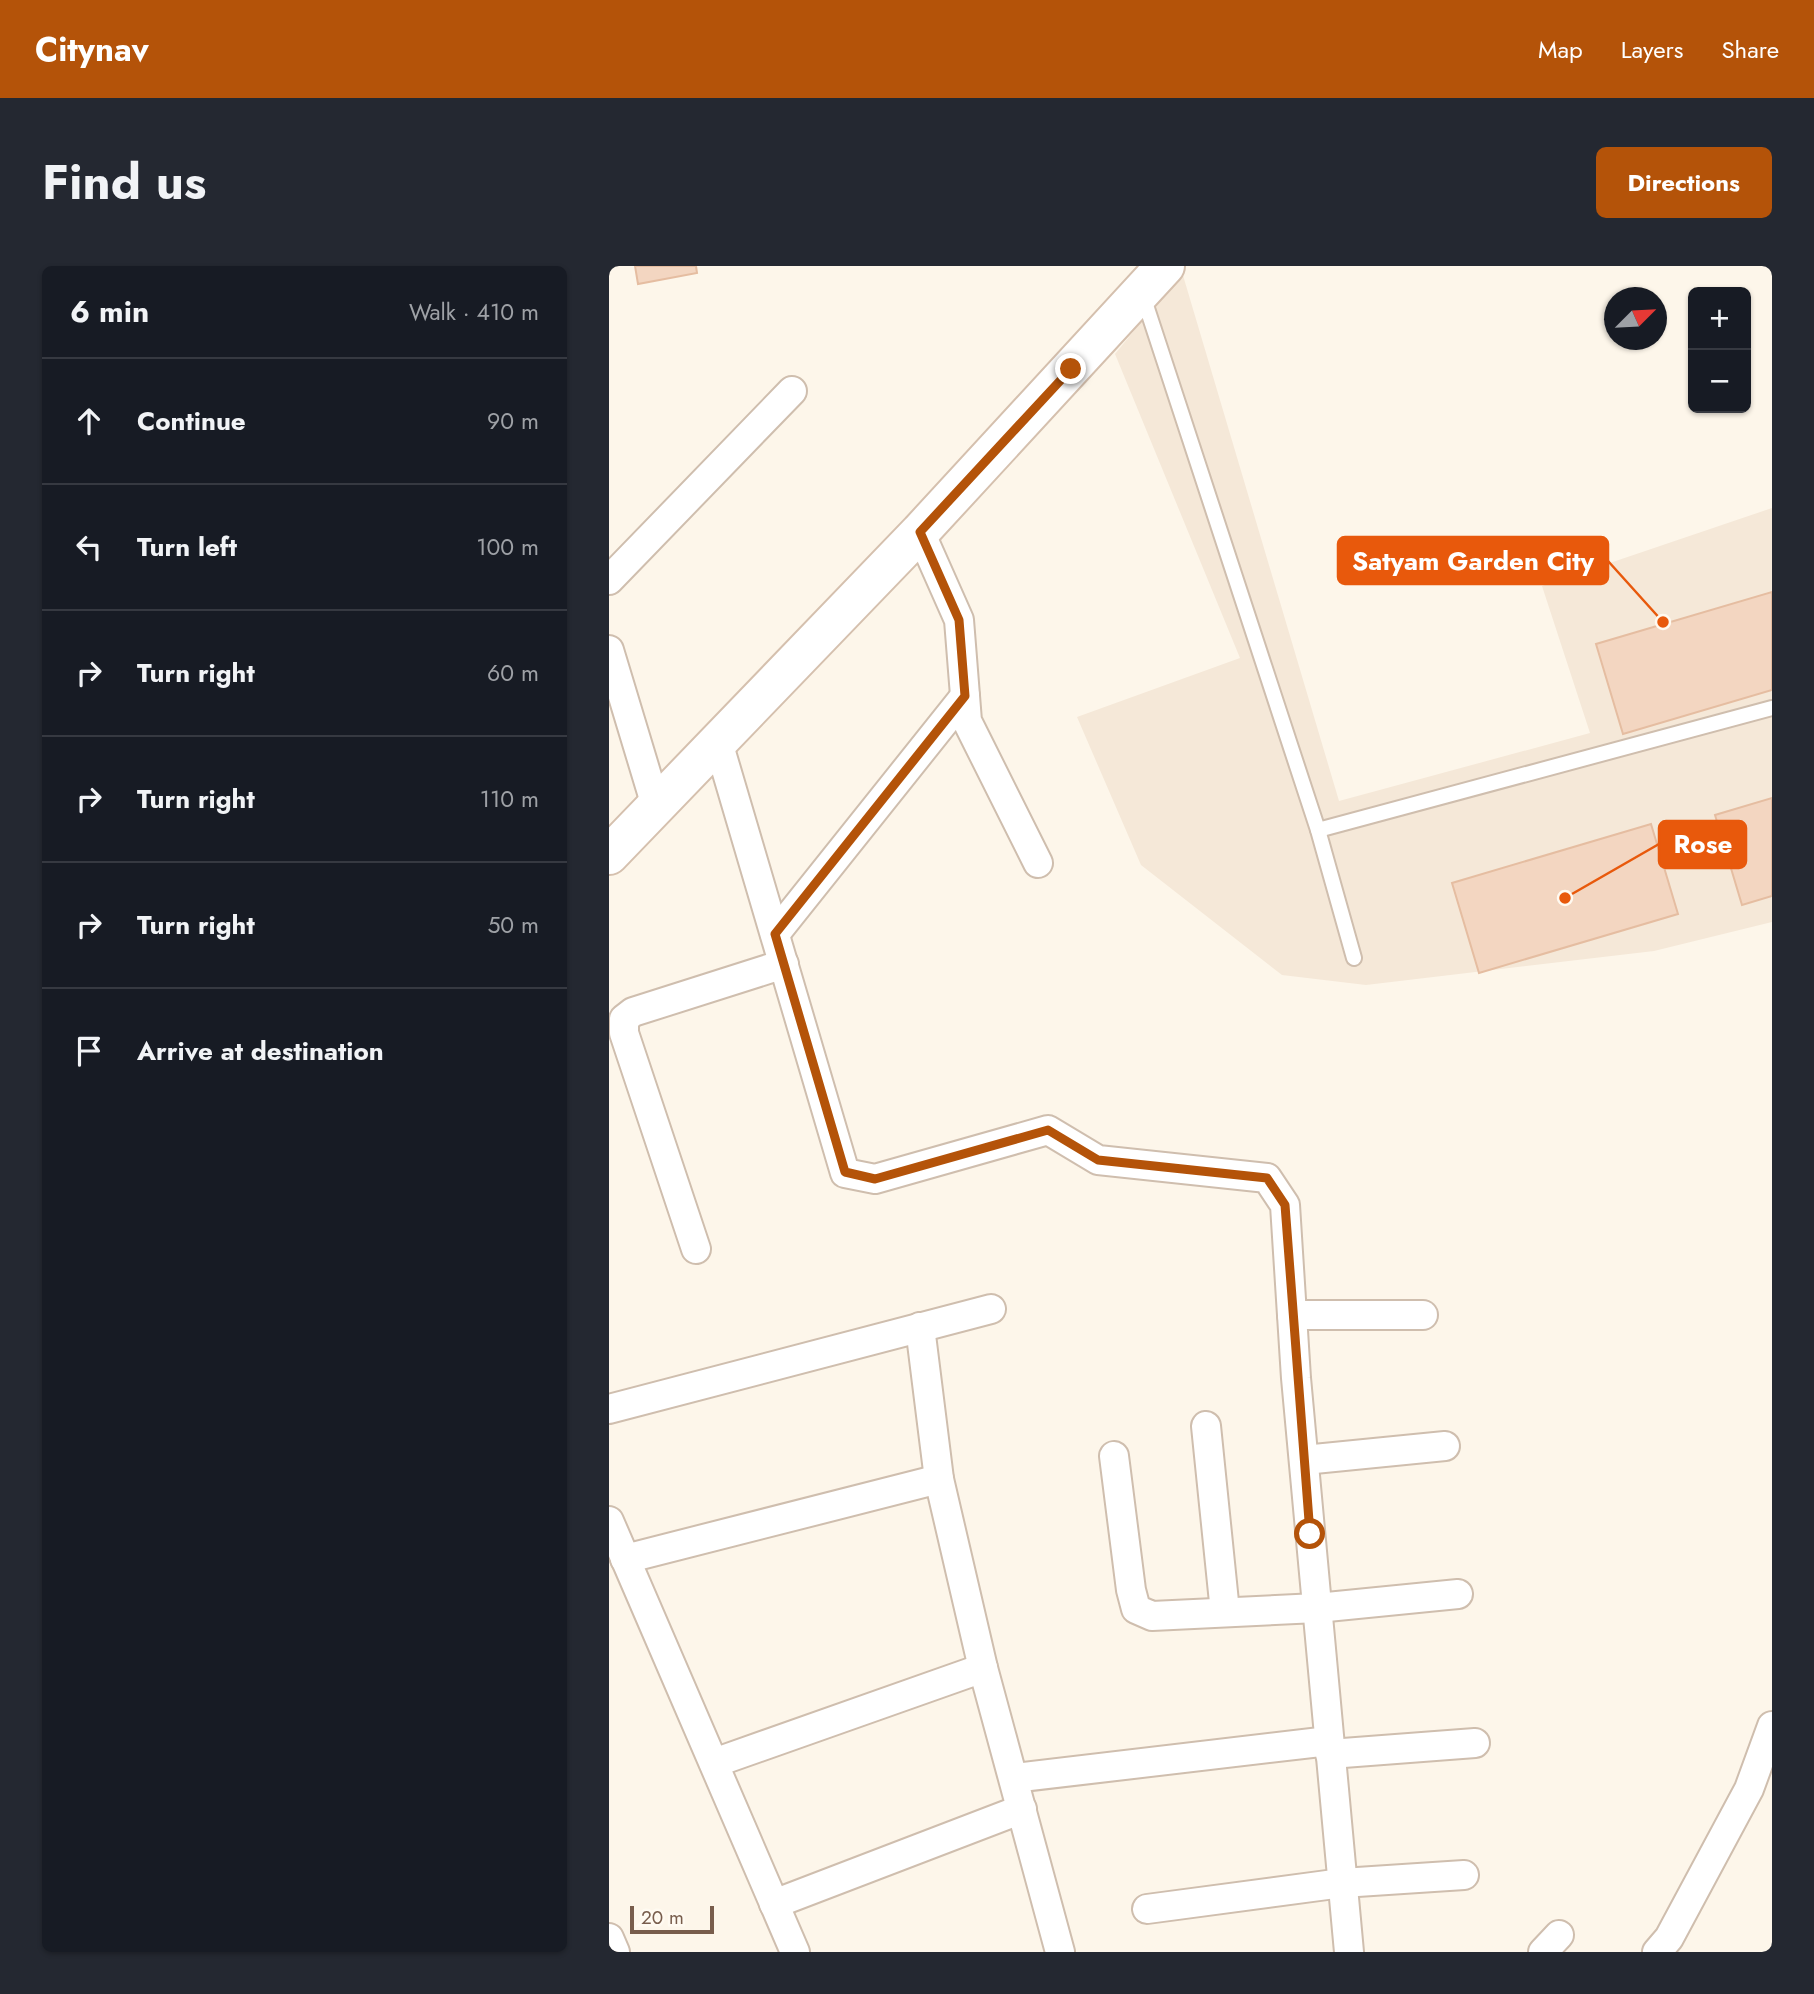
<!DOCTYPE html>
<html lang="en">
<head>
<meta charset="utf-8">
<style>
	body { margin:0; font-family:Jost,sans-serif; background:#242831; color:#f1f3f6 }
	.controls { position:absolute; right:21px; top:21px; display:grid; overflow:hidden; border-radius:10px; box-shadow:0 2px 5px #0004 }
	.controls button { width:63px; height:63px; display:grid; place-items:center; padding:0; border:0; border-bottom:2px solid #363941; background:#171b24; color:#f1f3f6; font:35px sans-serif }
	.compass { position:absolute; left:995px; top:21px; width:63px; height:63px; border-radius:50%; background:#171b24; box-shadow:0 2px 5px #0004; rotate:66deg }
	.scale { position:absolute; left:21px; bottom:18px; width:84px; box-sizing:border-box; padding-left:7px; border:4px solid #785d4c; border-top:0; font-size:19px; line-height:24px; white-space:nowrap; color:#785d4c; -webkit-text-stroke:5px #fffaf1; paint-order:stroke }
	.stop { position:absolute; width:21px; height:21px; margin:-16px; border:5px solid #b45309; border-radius:50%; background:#fff }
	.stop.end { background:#b45309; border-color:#fff; box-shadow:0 2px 7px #0008 }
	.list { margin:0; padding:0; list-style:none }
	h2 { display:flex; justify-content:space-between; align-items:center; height:91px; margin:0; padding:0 28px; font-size:30px }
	h2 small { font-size:23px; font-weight:400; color:#9ea1a6 }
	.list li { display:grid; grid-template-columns:46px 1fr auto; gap:21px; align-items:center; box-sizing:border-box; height:126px; padding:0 28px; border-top:2px solid #363941 }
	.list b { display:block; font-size:26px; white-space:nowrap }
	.list em { font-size:23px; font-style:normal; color:#9ea1a6 }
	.icon { flex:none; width:38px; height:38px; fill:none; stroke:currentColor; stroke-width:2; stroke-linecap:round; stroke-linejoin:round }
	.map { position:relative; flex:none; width:1163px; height:1686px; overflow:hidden; border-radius:10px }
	header { display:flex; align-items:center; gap:42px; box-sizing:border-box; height:98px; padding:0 35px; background:#b45309; color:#fff }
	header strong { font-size:33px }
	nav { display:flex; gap:38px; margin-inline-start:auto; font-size:24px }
	.intro { display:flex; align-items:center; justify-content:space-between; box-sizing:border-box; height:168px; padding:0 42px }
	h1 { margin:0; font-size:49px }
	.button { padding:18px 32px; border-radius:10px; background:#b45309; color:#fff; font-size:24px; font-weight:700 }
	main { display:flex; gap:42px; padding:0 42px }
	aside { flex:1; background:#171b24; border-radius:10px; box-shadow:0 2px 5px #0004 }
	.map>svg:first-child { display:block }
</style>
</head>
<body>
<header>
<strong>Citynav</strong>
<nav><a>Map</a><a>Layers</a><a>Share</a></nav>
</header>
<div class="intro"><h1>Find us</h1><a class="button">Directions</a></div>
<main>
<aside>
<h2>6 min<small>Walk · 410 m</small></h2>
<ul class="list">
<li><svg class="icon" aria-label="ahead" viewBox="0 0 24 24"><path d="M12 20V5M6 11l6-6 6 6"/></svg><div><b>Continue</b></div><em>90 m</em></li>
<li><svg class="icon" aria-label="left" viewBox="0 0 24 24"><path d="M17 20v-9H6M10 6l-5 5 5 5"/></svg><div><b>Turn left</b></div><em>100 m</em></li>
<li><svg class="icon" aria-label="right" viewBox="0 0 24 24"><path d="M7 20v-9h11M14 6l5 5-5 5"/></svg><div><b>Turn right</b></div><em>60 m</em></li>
<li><svg class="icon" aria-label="right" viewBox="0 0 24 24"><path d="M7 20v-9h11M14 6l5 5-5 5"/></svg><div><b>Turn right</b></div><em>110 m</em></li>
<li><svg class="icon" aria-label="right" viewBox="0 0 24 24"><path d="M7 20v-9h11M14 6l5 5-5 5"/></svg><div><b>Turn right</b></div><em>50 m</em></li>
<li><svg class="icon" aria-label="arrive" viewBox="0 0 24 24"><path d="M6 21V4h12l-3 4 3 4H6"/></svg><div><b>Arrive at destination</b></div></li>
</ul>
</aside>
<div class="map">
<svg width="1163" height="1686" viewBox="0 0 1163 1686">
	<rect width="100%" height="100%" fill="#fdf6ea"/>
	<path fill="#f5e8d8" d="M573,6L730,535L981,467L933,320L1163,242V656L1045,685L757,719L673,709L532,599L468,451L631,392L506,88Z"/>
	<g fill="#f3d6c1" stroke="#e5bda1" stroke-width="2">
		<path d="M26,0H87L88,7L29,18Z"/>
		<path d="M1163,326V424L1014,468L987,378Z"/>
		<path d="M1163,532V630L1133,639L1106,549Z"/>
		<path d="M1042,558L1069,648L870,707L843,617Z"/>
	</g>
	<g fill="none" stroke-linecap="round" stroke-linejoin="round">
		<g stroke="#cfbeae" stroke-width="18">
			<g id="lane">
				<path d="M534,30L709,564L745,692"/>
				<path d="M709,564L1163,442"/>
			</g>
		</g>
		<g stroke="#cfbeae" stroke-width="32">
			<g id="street">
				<path d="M311,266L350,354L358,455L429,597"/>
				<path d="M0,314L183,125"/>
				<path d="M0,384L47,540"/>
				<path d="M109,476L236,907L266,913L439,864L489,894L658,912L676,939L687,1112L740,1686"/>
				<path d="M166,668L356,430"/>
				<path d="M87,983L15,767V753L24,746L175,698"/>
				<path d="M683,1049H814"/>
				<path d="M311,1061L330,1213L374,1402L451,1686"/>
				<path d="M0,1143L382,1043"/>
				<path d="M597,1160L616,1346"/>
				<path d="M505,1190L522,1324L527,1343L543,1350L708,1342L849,1328"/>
				<path d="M695,1194L836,1180"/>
				<path d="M0,1255L186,1686"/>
				<path d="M16,1293L330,1213"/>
				<path d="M721,1488L866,1477"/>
				<path d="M105,1497L374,1402"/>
				<path d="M405,1512L720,1475"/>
				<path d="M165,1638L413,1543"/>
				<path d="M538,1643L733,1617L855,1609"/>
				<path d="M0,1672L6,1686"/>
				<path d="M934,1686L950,1669"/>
				<path d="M1048,1686L1060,1672L1140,1523L1163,1460"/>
			</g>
		</g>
		<g stroke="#d5c0ae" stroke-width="42">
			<path id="secondary" d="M0,589L311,266L556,0"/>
		</g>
		<use href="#lane" stroke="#fff" stroke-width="14"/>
		<use href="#street" stroke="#fff" stroke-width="28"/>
		<use href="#secondary" stroke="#fff" stroke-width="38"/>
	</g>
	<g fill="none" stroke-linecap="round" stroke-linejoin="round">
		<path stroke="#b45309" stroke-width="9" d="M462,103L311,266L350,354L356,430L166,668L236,906L266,913L439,864L489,894L658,912L676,939L701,1268"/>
	</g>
	<path fill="none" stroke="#e8590c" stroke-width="2.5" d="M1054 356L999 295M956 632L1050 578"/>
	<g fill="#e8590c" stroke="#fffaf1" stroke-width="2.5">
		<circle cx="1054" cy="356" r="7"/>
		<circle cx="956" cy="632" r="7"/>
	</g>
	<g fill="#e8590c" stroke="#e8590c" stroke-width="2.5">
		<rect x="729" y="271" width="270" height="47" rx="7"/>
		<rect x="1050" y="555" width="87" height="47" rx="7"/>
	</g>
	<g font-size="26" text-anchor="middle" font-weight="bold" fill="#fff">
		<text x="864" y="304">Satyam Garden City</text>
		<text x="1094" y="587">Rose</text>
	</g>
</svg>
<div class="controls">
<button>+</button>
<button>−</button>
</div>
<svg class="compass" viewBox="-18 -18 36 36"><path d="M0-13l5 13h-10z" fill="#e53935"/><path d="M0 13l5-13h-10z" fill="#9ea1a6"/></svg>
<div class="scale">20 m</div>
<div class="stop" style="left:701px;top:1268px"></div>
<div class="stop end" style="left:462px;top:103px"></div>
</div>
</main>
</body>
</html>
